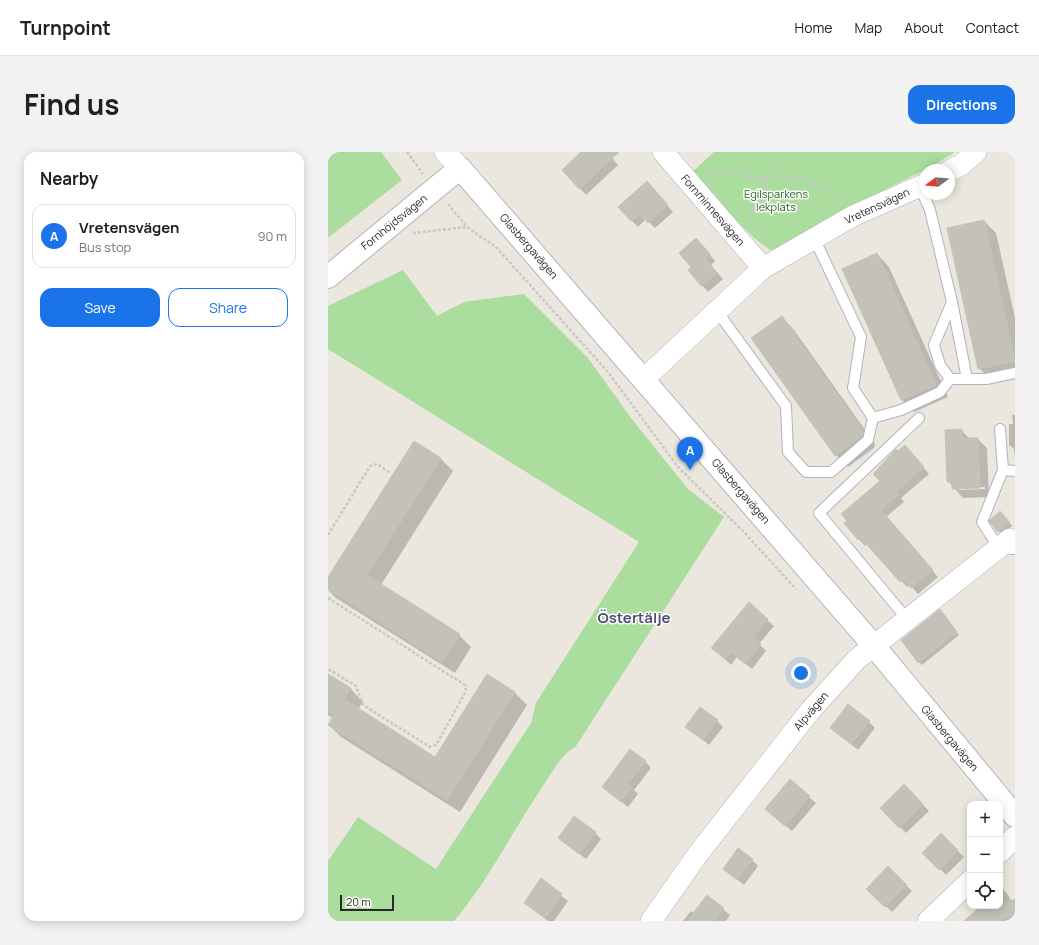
<!DOCTYPE html>
<html lang="en">
<head>
<meta charset="utf-8">
<style>
	body { margin:0; font-family:Manrope,sans-serif; background:#f2f2f2; color:#202124 }
	.controls { position:absolute; right:12px; bottom:12px; display:grid; overflow:hidden; border-radius:8px; box-shadow:0 2px 10px #0003 }
	.controls button { width:36px; height:36px; display:grid; place-items:center; padding:0; border:0; border-bottom:1px solid #e0e0e0; background:#fff; color:#202124; font:20px sans-serif }
	.compass { position:absolute; left:591px; top:12px; width:36px; height:36px; border-radius:50%; background:#fff; box-shadow:0 2px 10px #0003; rotate:254deg }
	.scale { position:absolute; left:12px; bottom:10px; width:54px; box-sizing:border-box; padding-left:4px; border:2px solid #2a2a2a; border-top:0; font-size:11px; line-height:14px; white-space:nowrap; color:#2a2a2a; -webkit-text-stroke:3px #fff; paint-order:stroke }
	.you { position:absolute; left:473px; top:521px; width:14px; height:14px; margin:-10px; border:3px solid #fff; border-radius:50%; background:#1a73e8; box-shadow:0 0 0 6px #1a73e833 }
	.badge { display:grid; place-items:center; width:26px; height:26px; border-radius:50%; background:#1a73e8; color:#fff; font-size:13px; font-weight:700 }
	.pin { position:absolute; translate:-50% -33px; filter:drop-shadow(0 1px 2px #0008) }
	.pin::after { content:''; position:absolute; top:21px; width:14px; height:12px; background:inherit; clip-path:polygon(0 0,100% 0,50% 100%) }
	.list { margin:0; padding:0; list-style:none }
	h2 { display:flex; justify-content:space-between; align-items:center; height:52px; margin:0; padding:0 16px; font-size:17px }
	h2 small { font-size:13px; font-weight:400; color:#757577 }
	.list li { display:grid; grid-template-columns:26px 1fr auto; gap:12px; align-items:center; box-sizing:border-box; height:64px; margin:0 8px 8px; padding:0 8px; border:1px solid #e0e0e0; border-radius:12px }
	.list b { display:block; font-size:15px; white-space:nowrap }
	.list p { margin:0; font-size:13px; white-space:nowrap; color:#757577 }
	.list em { font-size:13px; font-style:normal; color:#757577 }
	.actions { display:flex; gap:8px; padding:12px 16px }
	.actions a { flex:1; padding:9px 0; border:1px solid #1a73e8; border-radius:12px; text-align:center; font-size:14px; color:#1a73e8 }
	.actions .main { background:#1a73e8; color:#fff }
	.icon { flex:none; width:22px; height:22px; fill:none; stroke:currentColor; stroke-width:2; stroke-linecap:round; stroke-linejoin:round }
	.map { position:relative; flex:none; width:687px; height:769px; overflow:hidden; border-radius:12px }
	header { display:flex; align-items:center; gap:24px; box-sizing:border-box; height:56px; padding:0 20px; background:#fff; border-bottom:1px solid #e0e0e0 }
	header strong { font-size:19px }
	nav { display:flex; gap:22px; margin-inline-start:auto; font-size:14px }
	.intro { display:flex; align-items:center; justify-content:space-between; box-sizing:border-box; height:96px; padding:0 24px }
	h1 { margin:0; font-size:28px }
	.button { padding:10px 18px; border-radius:12px; background:#1a73e8; color:#fff; font-size:14px; font-weight:700 }
	main { display:flex; gap:24px; padding:0 24px }
	aside { flex:1; background:#fff; border-radius:12px; box-shadow:0 2px 10px #0003 }
	.map>svg:first-child { display:block }
</style>
</head>
<body>
<header>
<strong>Turnpoint</strong>
<nav><a>Home</a><a>Map</a><a>About</a><a>Contact</a></nav>
</header>
<div class="intro"><h1>Find us</h1><a class="button">Directions</a></div>
<main>
<aside>
<h2>Nearby<small></small></h2>
<ul class="list">
<li><span class="badge">A</span><div><b>Vretensvägen</b><p>Bus stop</p></div><em>90 m</em></li>
</ul>
<div class="actions"><a class="main">Save</a><a>Share</a></div>
</aside>
<div class="map">
<svg width="687" height="769" viewBox="0 0 687 769">
	<rect width="100%" height="100%" fill="#ebe7de"/>
	<g fill="#abdd9e">
		<path d="M0,0H53L74,28L0,86Z"/>
		<path d="M386,0H627L601,16L499,66L451,96L442,98L426,86L362,22Z"/>
		<path d="M75,118L109,164L136,150L196,142L260,206L303,266L360,337L396,365L248,594C233,603 225,619 215,634C185,678 161,728 126,769H0V709L30,665L108,717L203,571L208,551L311,390L0,197V154Z"/>
	</g>
	<g fill="#0003" fill-rule="evenodd">
		<path d="M255,0H279L290,13L258,43L235,18Z"/>
		<path d="M325,37L345,60L327,76L318,67L310,75L291,55Z"/>
		<path d="M656,69L668,81L687,166V223L664,229L651,216Z"/>
		<path d="M374,93L387,109L383,113L395,127L380,140L361,118L364,115Z"/>
		<path d="M549,102L561,115L620,245L586,260L574,248L516,117Z"/>
		<path d="M454,165L466,178L547,292L546,296L520,315L508,303Z"/>
		<path d="M684,263H687V306L686,297L681,293V272H685Z"/>
		<path d="M633,278L642,287H650L659,296L661,345L635,346L620,329ZM657,335V337L631,338L629,336Z"/>
		<path d="M86,290L113,307L125,319L53,433L131,483L143,495L127,521L8,446L0,438V427Z"/>
		<path d="M571,300L583,301L601,322L573,346L576,350L558,365L610,425L590,442L582,433L579,435L539,392L537,394L531,387L553,330Z"/>
		<path d="M675,363L684,374L674,382L671,379Z"/>
		<path d="M421,452L446,474L431,492L438,499L424,517L409,505L403,513L391,502Z"/>
		<path d="M614,462L631,483L594,513L591,510Z"/>
		<path d="M0,523L23,537L35,550L30,557L107,606L160,524L187,541L199,553L132,660L13,585L1,573L5,566L0,563Z"/>
		<path d="M389,569L395,575L381,593L359,575Z"/>
		<path d="M541,570L547,576L530,598L510,582Z"/>
		<path d="M317,609L323,616L306,638L310,642L300,655L275,634Z"/>
		<path d="M462,629L488,651L464,679L445,663Z"/>
		<path d="M576,633L601,659L578,681L553,656Z"/>
		<path d="M267,681L273,687L258,707L232,686Z"/>
		<path d="M613,683L636,705L618,723L596,701Z"/>
		<path d="M424,708L430,714L416,733L396,717Z"/>
		<path d="M560,716L584,739L564,760L540,737Z"/>
		<path d="M213,728L240,749L226,769H220L197,751Z"/>
		<path d="M675,737L680,743L687,756V769H637L655,754H672V738Z"/>
		<path d="M379,744L402,763L398,769H355L363,759L366,761Z"/>
	</g>
	<g fill="#c4c1b9" stroke="#c6c3b7">
		<path d="M253,0H291L251,37L234,18Z"/>
		<path d="M319,29L340,53L320,71L312,62L303,69L290,55Z"/>
		<path d="M656,68L687,209L650,217L619,76Z"/>
		<path d="M368,86L382,102L377,106L389,121L373,134L360,118L363,115L351,101Z"/>
		<path d="M549,101L608,233L573,248L514,117Z"/>
		<path d="M454,164L535,279L534,284L507,304L423,186Z"/>
		<path d="M634,277V286H650L652,336L624,337V330H619L617,278Z"/>
		<path d="M86,289L113,306L39,423L132,482L114,510L0,437V425Z"/>
		<path d="M577,293L596,315L568,340L570,343L553,358L605,418L583,436L575,427L572,430L533,386L530,388L516,371L519,369L513,362L552,329L545,322L568,297L570,299Z"/>
		<path d="M672,359L682,371L670,380L661,369Z"/>
		<path d="M421,450L440,467L425,485L433,492L417,512L403,500L397,507L383,496Z"/>
		<path d="M612,457L629,480L590,511L573,488Z"/>
		<path d="M0,522L23,536L16,547L107,605L159,522L187,540L119,648L0,573L6,563L0,559Z"/>
		<path d="M520,552L542,569L523,592L502,576Z"/>
		<path d="M372,555L390,568L375,588L357,575Z"/>
		<path d="M302,597L318,609L300,632L304,635L293,650L274,635Z"/>
		<path d="M462,627L482,644L457,674L437,657Z"/>
		<path d="M576,632L595,652L571,676L552,656Z"/>
		<path d="M246,664L268,680L251,702L230,686Z"/>
		<path d="M613,681L630,698L611,718L594,701Z"/>
		<path d="M410,696L425,707L409,728L395,717Z"/>
		<path d="M560,714L579,733L557,755L538,737Z"/>
		<path d="M213,726L234,742L217,766L196,751Z"/>
		<path d="M379,743L396,756L387,769H359Z"/>
		<path d="M687,747V762L672,769H636L653,754H672Z"/>
	</g>
	<g fill="none" stroke-linecap="round" stroke-linejoin="round">
		<g stroke="#b1b2bd" stroke-width="12">
			<g id="service">
				<path d="M592,35L602,58L624,150L606,193L612,213L622,227"/>
				<path d="M486,86L533,185L525,236L545,266"/>
				<path d="M624,150L639,227"/>
				<path d="M389,159L458,254L460,300L478,320H503L540,288L545,266L573,258L612,240L622,227H658L687,221"/>
				<path d="M672,277L675,318"/>
				<path d="M687,319L675,318L654,370L671,396L687,397"/>
				<path d="M579,467L491,361L591,266"/>
			</g>
		</g>
		<g stroke="#b1b2bd" stroke-width="22">
			<g id="minor">
				<path d="M117,0L132,16"/>
				<path d="M335,0L435,116"/>
				<path d="M621,19L633,13L648,0"/>
				<path d="M316,227L435,116L525,64L597,32"/>
				<path d="M672,700L687,685"/>
				<path d="M323,769L370,702L482,559L529,507L682,387"/>
				<path d="M600,769L642,729"/>
			</g>
		</g>
		<g stroke="#b1b2bd" stroke-width="24">
			<path id="tertiary" d="M0,125L132,16L546,494L687,664"/>
		</g>
		<g stroke="#c8c8c8" stroke-width="2.5" stroke-dasharray="3 2" stroke-linecap="butt">
			<path d="M79,0L95,22"/>
			<path d="M380,25L387,19L405,23L436,26L456,23L475,27L495,34L510,50"/>
			<path d="M120,52L139,75L168,95L280,220L350,315L414,378L468,437"/>
			<path d="M424,74L425,52L437,41L436,26"/>
			<path d="M85,81L139,75"/>
			<path d="M0,383L42,314L49,312L62,321"/>
			<path d="M0,446L137,533L138,539L108,593L102,595L35,553L28,534L0,517"/>
		</g>
		<use href="#service" stroke="#fff" stroke-width="10"/>
		<use href="#minor" stroke="#fff" stroke-width="21"/>
		<use href="#tertiary" stroke="#fff" stroke-width="22"/>
	</g>
	<g text-anchor="middle" stroke-width="3" stroke-linejoin="round" paint-order="stroke">
		<g font-size="11" fill="#246220" stroke="#fff">
			<text x="448" y="46">Egilsparkens<tspan x="448" dy="13">lekplats</tspan></text>
		</g>
		<g font-size="11" fill="#2a2a2a" stroke="#fff">
			<text transform="translate(549 54) rotate(-25)" y="4">Vretensvägen</text>
			<text transform="translate(385 58) rotate(49)" y="4">Fornminnesvägen</text>
			<text transform="translate(66 70) rotate(-39)" y="4">Fornhöjdsvägen</text>
			<text transform="translate(201 94) rotate(49)" y="4">Glasbergavägen</text>
			<text transform="translate(413 339) rotate(49)" y="4">Glasbergavägen</text>
			<text transform="translate(483 559) rotate(-50)" y="4">Alpvägen</text>
			<text transform="translate(622 586) rotate(50)" y="4">Glasbergavägen</text>
		</g>
		<g font-size="15" font-weight="bold" fill="#4e5078" stroke="#fff">
			<text x="306" y="471">Östertälje</text>
		</g>
	</g>
</svg>
<div class="controls">
<button>+</button>
<button>−</button>
<button><svg class="icon" aria-label="locate" viewBox="0 0 24 24"><circle cx="12" cy="12" r="6"/><path d="M12 2v4M12 18v4M2 12h4M18 12h4"/></svg></button>
</div>
<svg class="compass" viewBox="-18 -18 36 36"><path d="M0-13l5 13h-10z" fill="#e53935"/><path d="M0 13l5-13h-10z" fill="#757577"/></svg>
<div class="scale">20 m</div>
<div class="you"></div>
<div class="pin badge" style="left:362px;top:318px">A</div>
</div>
</main>
</body>
</html>
